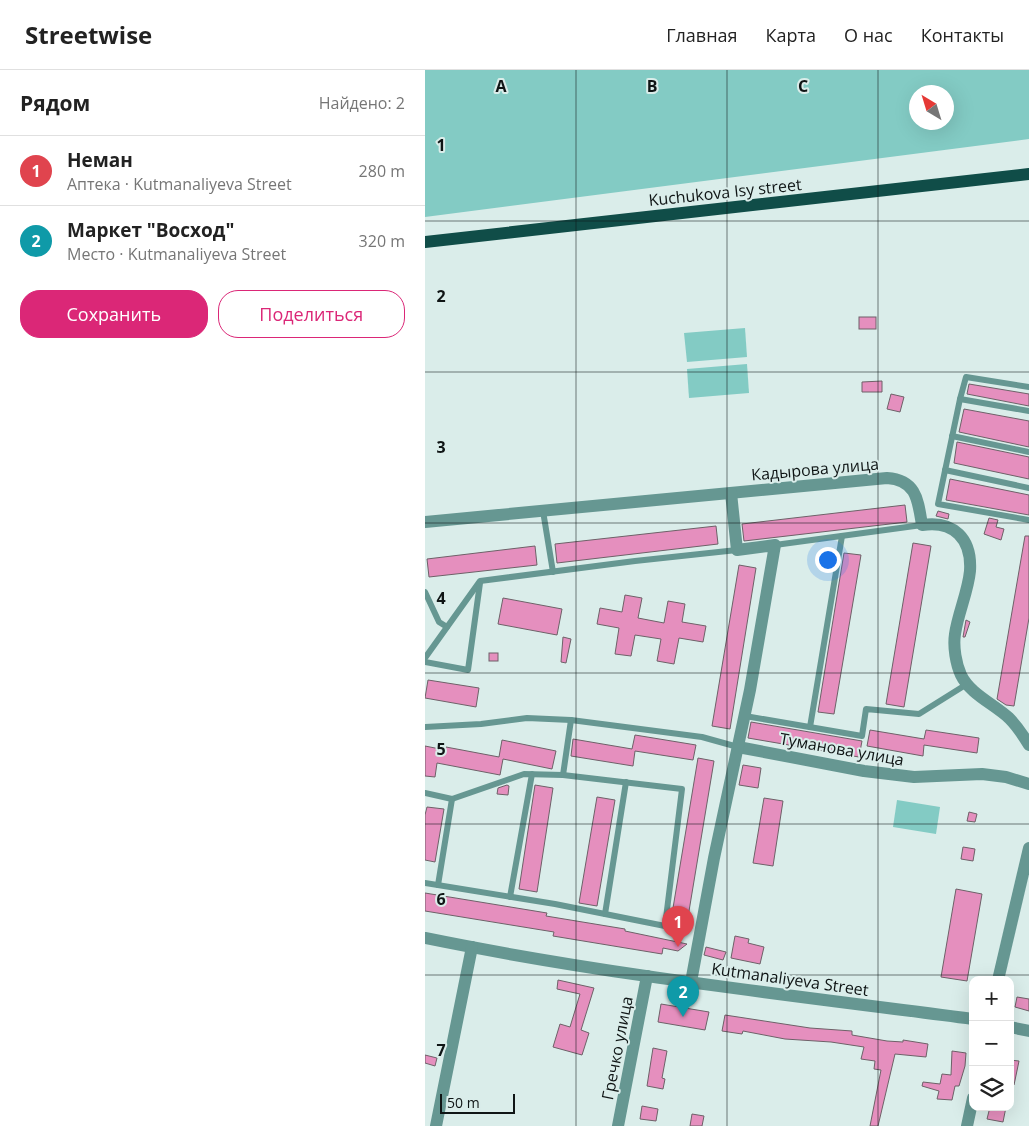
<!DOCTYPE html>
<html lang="ru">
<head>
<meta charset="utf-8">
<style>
	body { margin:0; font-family:"Open Sans",sans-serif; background:#f6f6f6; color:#222 }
	.controls { position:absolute; right:15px; bottom:15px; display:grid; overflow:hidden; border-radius:10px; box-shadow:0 5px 20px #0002 }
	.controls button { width:45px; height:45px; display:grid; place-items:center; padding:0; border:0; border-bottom:1px solid #e0e0e0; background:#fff; color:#222; font:25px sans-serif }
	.compass { position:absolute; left:484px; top:15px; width:45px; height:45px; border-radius:50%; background:#fff; box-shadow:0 5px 20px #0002; rotate:322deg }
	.scale { position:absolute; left:15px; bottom:12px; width:75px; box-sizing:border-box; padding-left:5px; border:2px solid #0f1515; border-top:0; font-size:14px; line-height:18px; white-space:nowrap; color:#0f1515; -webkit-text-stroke:4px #daedea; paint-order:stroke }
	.you { position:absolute; left:402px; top:489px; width:18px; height:18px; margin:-12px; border:4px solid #fff; border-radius:50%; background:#1a73e8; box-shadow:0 0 0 8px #1a73e833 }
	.badge { display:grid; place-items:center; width:32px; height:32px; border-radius:50%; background:#db2777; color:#fff; font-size:16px; font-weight:700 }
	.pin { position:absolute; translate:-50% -41px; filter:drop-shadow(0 1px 2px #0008) }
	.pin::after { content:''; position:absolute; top:26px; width:18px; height:15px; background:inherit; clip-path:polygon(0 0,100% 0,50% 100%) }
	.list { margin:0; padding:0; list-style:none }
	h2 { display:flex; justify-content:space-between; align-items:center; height:65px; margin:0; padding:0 20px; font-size:21px }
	h2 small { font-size:16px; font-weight:400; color:#767676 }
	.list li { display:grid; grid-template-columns:32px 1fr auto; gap:15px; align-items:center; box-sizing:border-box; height:70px; padding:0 20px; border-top:1px solid #e0e0e0 }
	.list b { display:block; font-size:19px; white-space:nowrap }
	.list p { margin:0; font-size:16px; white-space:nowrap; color:#767676 }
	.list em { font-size:16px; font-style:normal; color:#767676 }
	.actions { display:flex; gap:10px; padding:15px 20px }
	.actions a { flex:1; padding:11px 0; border:1px solid #db2777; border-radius:20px; text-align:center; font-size:18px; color:#db2777 }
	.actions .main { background:#db2777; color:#fff }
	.icon { flex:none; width:28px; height:28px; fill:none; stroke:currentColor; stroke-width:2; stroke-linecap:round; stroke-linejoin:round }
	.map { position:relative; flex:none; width:604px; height:1056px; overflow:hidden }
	header { display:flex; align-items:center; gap:30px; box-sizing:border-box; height:70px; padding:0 25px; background:#fff; border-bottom:1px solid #e0e0e0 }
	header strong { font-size:24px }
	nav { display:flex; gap:28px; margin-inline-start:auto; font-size:18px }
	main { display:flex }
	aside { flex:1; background:#fff }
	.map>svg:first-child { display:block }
</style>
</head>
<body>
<header>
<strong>Streetwise</strong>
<nav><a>Главная</a><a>Карта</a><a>О нас</a><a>Контакты</a></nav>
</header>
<main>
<aside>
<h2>Рядом<small>Найдено: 2</small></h2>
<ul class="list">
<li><span class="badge" style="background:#e0444e">1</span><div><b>Неман</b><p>Аптека · Kutmanaliyeva Street</p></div><em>280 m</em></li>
<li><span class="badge" style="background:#0f9aa8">2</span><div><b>Маркет &quot;Восход&quot;</b><p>Место · Kutmanaliyeva Street</p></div><em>320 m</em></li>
</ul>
<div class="actions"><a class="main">Сохранить</a><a>Поделиться</a></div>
</aside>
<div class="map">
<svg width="604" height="1056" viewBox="0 0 604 1056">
	<rect width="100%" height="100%" fill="#daedea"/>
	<g fill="#83cbc4" fill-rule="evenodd">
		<path d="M0,0H604V69L0,147ZM522,22V52H492V22Z"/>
		<path d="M320,258L322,287L262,292L259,263Z"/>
		<path d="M322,294L324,323L264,328L262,299Z"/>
		<path d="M472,730L515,737L511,764L468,757Z"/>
	</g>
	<g fill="#e58fbe" stroke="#6e6168">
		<rect x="434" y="247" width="17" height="12"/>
		<path d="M457,311V322H437V312Z"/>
		<path d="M544,314L604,324V336L542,324Z"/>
		<path d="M466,324L479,327L475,342L462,339Z"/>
		<path d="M539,339L604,351V377L534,362Z"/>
		<path d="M532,372L604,387V409L529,393Z"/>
		<path d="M525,409L604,425V445L521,430Z"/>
		<path d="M480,435L482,452L319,471L317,454Z"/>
		<path d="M513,441L524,444L523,449L511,446Z"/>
		<path d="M564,448L573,450L571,457L579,459L576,470L559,464Z"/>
		<path d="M291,456L293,474L132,493L130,474Z"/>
		<path d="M600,466H604V548L589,636L581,635L572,629Z"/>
		<path d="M488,473L506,476L479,637L461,634Z"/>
		<path d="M110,476L112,495L4,507L2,489Z"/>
		<path d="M419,483L436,485L409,644L393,642Z"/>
		<path d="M314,495L331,498L305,659L287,656Z"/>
		<path d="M200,525L217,528L213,548L239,553L243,531L260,534L257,552L281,556L278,572L254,568L249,594L232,591L236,569L210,565L206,586L190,584L194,558L172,554L175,538L197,542Z"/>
		<path d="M78,528L137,539L132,565L73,554Z"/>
		<path d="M541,550L545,552L540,567H538Z"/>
		<path d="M138,567L146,569L141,593L136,592Z"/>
		<rect x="64" y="583" width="9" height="8"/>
		<path d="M3,610L54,618L51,637L0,628Z"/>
		<path d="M326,652L437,671L434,687L323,668Z"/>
		<path d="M445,660L499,669L501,660L554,668L552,683L499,675L498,686L442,676Z"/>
		<path d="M210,665L271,675L268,690L210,681L208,696L146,686L148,669L207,679Z"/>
		<path d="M77,670L131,681L127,699L78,689L75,705L12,693L10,707L0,706V676L20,680L21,677L74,687Z"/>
		<path d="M273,688L289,691L261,859L245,856Z"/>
		<path d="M318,695L336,698L333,718L314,715Z"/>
		<path d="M82,715L84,716L83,725L72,724L73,718Z"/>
		<path d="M110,715L128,718L112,822L94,819Z"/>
		<path d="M172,727L190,730L172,836L154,833Z"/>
		<path d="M339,728L358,731L348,796L328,793Z"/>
		<path d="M2,737L19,739L10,792L0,790V745Z"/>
		<path d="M544,742L552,744L550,752L542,751Z"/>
		<path d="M538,777L550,779L548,791L536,789Z"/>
		<path d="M531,819L557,824L542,911L516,907Z"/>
		<path d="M0,823L122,843L121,846L200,859V861L262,874L253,881L238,878L237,884L128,866L129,862L0,841Z"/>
		<path d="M310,866L324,869L323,873L339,877L335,894L306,888Z"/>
		<path d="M281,877L301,882L298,890L279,885Z"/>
		<path d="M133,910L169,918L156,960L164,963L157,985L128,977L135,954L145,957L155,924L132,919Z"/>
		<path d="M592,927L604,929V941L590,937Z"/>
		<path d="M236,934L284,942L280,960L233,952Z"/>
		<path d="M300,945L385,958L427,961V965L462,971L478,972V970L503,974L501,987L470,984L453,1056H445L456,1000L449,999L450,991L436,989L439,977L406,972L360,969L318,961L317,964L297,961Z"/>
		<path d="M228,978L242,981L237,1008L240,1009L238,1019L222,1016Z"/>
		<path d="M527,981L541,983L540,996L534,1016H530L527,1030L512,1029L514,1021L497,1016L498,1012L515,1014L517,1004L526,1005Z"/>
		<path d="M0,985L12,988L10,996L0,993Z"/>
		<path d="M585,990L594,991L589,1015L585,1014Z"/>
		<path d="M217,1036L233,1039L231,1051L215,1049Z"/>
		<path d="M565,1037H581L578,1052L562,1049Z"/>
		<path d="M267,1044L279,1046L277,1056H265Z"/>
	</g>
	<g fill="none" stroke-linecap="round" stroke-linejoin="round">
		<g stroke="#669792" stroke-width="6">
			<path d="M535,329L541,307L604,317"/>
			<path d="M604,341L535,329L513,434L604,450"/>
			<path d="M527,366L604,382"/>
			<path d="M520,400L604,418"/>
			<path d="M118,441L128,502"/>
			<path d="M350,475L497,455"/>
			<path d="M0,522L14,552L22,557"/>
			<path d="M0,588L55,511L210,491L312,480"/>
			<path d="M0,592L43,600L55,513"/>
			<path d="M320,646L437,666L441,639L494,644L542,614"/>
			<path d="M0,657L56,654L102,648L146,650L277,667L313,677"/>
			<path d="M385,657L417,466"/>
			<path d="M138,705L146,650"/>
			<path d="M0,723L27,729L99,704L138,705L257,719L240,856L130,834L0,813"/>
			<path d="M13,815L27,729"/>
			<path d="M85,827L107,704"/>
			<path d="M180,844L201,712"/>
		</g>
		<g stroke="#669792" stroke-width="12">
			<path d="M0,452L462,408C492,410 493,431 497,455C529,450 547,469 545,501C543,522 533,543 530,564C528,577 531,594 536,605C545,624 569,634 584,648C592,656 598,665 604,675"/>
			<path d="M313,677L439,701L489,707L557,704L581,707L604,714"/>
			<path d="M0,868C181,905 365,925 548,949"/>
			<path d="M573,910L604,778"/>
			<path d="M266,912L289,788L325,620L350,475L312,480L306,423"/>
			<path d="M585,957L604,961"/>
			<path d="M11,1056L47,877"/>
			<path d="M193,1056L222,906"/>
			<path d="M542,1056L548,1028"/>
		</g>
		<path stroke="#104d48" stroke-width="12" d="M0,172L604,104"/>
	</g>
	<path fill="none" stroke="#0f1515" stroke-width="1" stroke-opacity="0.55" d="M151,0V1056M302,0V1056M453,0V1056M0,151H604M0,302H604M0,453H604M0,603H604M0,754H604M0,905H604"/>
	<g text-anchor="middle" stroke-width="4" stroke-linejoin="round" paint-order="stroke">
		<g font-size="16" fill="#0f1515" stroke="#daedea">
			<text transform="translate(300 122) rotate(-6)" y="6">Kuchukova Isy street</text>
			<text transform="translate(390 399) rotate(-5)" y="6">Кадырова улица</text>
			<text transform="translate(417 679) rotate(10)" y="6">Туманова улица</text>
			<text transform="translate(365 909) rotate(8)" y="6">Kutmanaliyeva Street</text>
			<text transform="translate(192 978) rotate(-79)" y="6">Гречко улица</text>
		</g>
	</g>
	<g font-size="16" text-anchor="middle" font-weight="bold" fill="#0f1515" stroke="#daedea" stroke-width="4" stroke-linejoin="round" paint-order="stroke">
		<text x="76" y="22">A</text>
		<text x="227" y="22">B</text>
		<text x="378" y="22">C</text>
		<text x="16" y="81">1</text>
		<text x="16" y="232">2</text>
		<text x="16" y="383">3</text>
		<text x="16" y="534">4</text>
		<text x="16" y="685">5</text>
		<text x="16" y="835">6</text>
		<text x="16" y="986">7</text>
	</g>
</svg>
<div class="controls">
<button>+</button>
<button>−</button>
<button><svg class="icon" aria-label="layers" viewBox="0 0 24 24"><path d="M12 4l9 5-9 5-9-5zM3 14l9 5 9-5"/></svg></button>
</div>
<svg class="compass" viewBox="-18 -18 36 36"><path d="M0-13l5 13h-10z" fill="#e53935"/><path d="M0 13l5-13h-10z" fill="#767676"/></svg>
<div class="scale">50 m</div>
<div class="you"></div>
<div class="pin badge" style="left:253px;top:877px;background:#e0444e">1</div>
<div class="pin badge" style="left:258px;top:947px;background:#0f9aa8">2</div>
</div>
</main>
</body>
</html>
